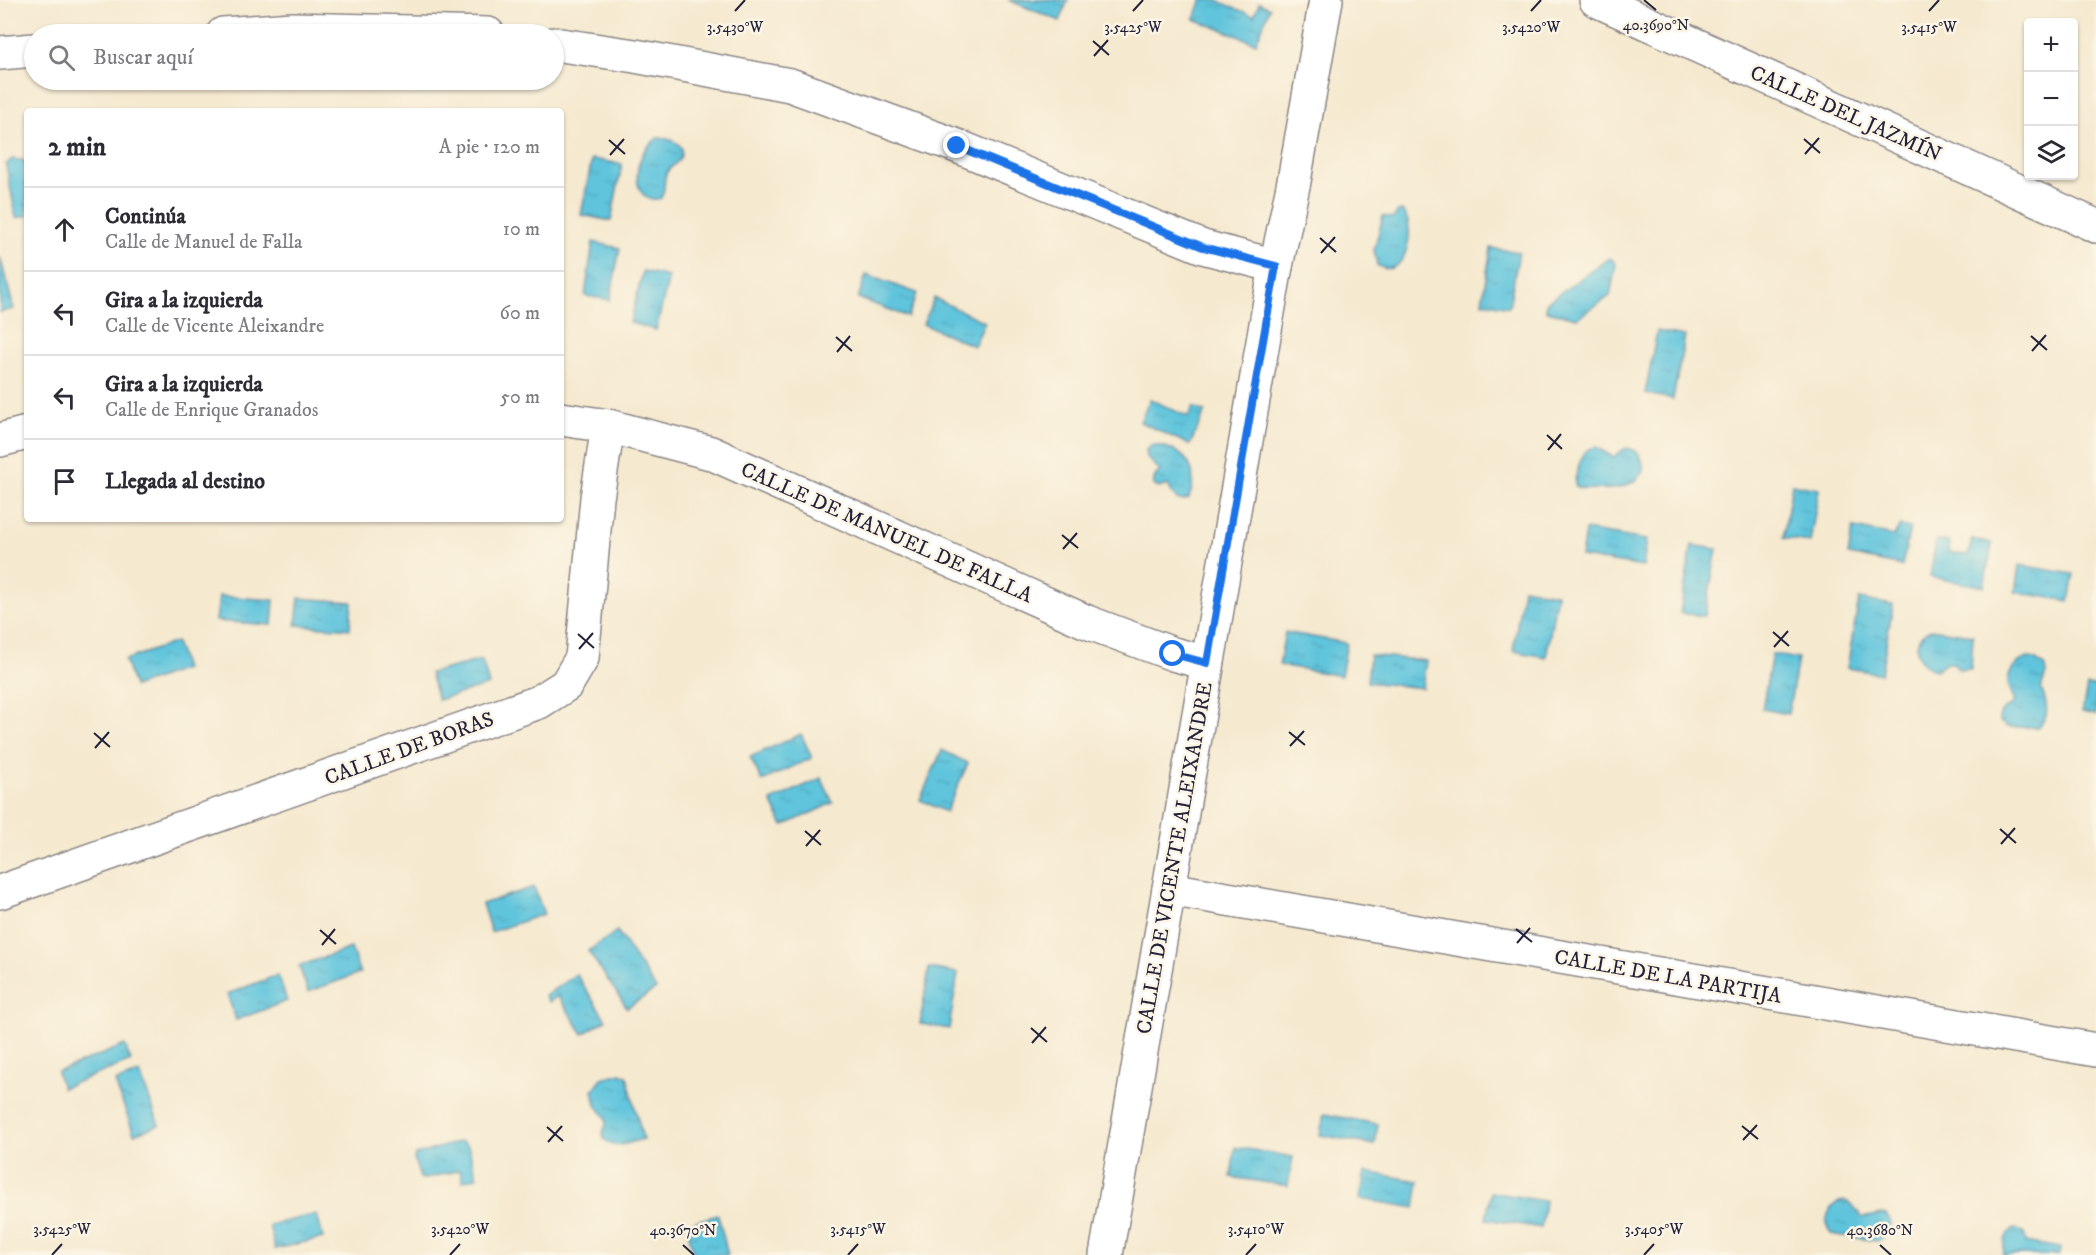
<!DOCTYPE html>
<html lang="es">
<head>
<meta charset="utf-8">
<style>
	body { margin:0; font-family:"IM FELL DW Pica",serif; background:#f7f7f7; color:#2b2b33 }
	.controls { position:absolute; right:18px; top:18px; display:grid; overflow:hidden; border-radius:6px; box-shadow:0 2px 4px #0004 }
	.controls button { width:54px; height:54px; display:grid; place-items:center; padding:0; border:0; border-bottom:2px solid #e1e1e2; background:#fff; color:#2b2b33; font:30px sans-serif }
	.stop { position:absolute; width:18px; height:18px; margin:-14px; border:4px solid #1a73e8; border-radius:50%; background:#fff }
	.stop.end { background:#1a73e8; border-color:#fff; box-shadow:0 2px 6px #0008 }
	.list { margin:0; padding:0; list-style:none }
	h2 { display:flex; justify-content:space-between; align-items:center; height:78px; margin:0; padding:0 24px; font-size:26px }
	h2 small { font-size:20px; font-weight:400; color:#7c7c81 }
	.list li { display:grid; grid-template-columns:39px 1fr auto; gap:18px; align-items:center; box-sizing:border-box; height:84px; padding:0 24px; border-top:2px solid #e1e1e2 }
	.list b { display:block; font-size:22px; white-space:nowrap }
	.list p { margin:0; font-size:20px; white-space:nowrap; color:#7c7c81 }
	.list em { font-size:20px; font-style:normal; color:#7c7c81 }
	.icon { flex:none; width:33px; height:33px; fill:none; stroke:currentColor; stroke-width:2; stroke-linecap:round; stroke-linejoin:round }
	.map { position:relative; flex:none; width:2096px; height:1255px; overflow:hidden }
	.search { position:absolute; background:#fff; box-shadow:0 2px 4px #0004; left:24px; top:24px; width:540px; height:66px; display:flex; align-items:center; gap:15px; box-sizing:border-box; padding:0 21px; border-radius:33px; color:#7c7c81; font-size:22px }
	.panel { position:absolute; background:#fff; box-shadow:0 2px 4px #0004; left:24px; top:108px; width:540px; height:414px; border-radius:6px }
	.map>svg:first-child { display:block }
</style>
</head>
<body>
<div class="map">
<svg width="2096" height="1255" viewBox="0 0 2096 1255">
	<defs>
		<pattern id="water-ripples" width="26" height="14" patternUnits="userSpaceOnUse" patternTransform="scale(1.5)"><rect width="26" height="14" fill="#5ec4dc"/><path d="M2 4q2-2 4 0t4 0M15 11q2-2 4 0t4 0" fill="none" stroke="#51a8be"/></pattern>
	</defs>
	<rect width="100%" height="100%" fill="#fcf5e5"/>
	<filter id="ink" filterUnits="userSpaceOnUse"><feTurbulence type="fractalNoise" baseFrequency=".0167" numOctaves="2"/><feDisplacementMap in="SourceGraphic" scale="12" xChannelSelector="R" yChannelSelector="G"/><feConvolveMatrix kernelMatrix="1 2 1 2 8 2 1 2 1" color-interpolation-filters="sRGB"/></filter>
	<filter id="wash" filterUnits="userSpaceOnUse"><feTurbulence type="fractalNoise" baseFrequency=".008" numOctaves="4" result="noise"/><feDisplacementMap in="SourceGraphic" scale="24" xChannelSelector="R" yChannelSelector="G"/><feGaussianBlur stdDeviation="1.35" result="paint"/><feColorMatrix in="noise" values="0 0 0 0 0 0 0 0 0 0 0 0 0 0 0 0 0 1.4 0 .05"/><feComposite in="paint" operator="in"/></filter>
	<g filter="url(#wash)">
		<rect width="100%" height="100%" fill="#f5e9cf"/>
		<g fill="url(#water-ripples)" stroke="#40738c" stroke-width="1.5">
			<path d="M1008,0H1068L1060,21Z"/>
			<path d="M1202,0H1216L1254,16L1259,3L1270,8L1256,43L1194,19Z"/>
			<path d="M657,138C668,138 687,142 680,158C677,164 670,167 667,172C662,181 667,191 660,199C631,203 634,164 646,149C649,145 653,142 657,138Z"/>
			<path d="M12,159L27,161V216L16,218L6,165Z"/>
			<path d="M592,159L622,164L611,221L581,215Z"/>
			<path d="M1402,211C1417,221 1408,284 1377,265L1374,250L1383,216L1393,218L1398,212Z"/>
			<path d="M593,242L620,248L610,300L585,296Z"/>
			<path d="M1491,248L1519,252L1509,307L1482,302Z"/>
			<path d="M0,257L14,309L0,312Z"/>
			<path d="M1608,259H1612L1616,265L1610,296L1577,318L1546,311V303Z"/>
			<path d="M643,271L669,277L656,330L630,323Z"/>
			<path d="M866,275L917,293L908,317L858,298Z"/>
			<path d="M934,298L985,322L974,346L923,324Z"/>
			<path d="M1657,331L1685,336L1673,399L1645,394Z"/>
			<path d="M1150,399L1188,417L1193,407L1205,412L1190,445L1140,422Z"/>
			<path d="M1155,445C1186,450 1200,467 1189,498C1176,505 1173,495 1168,485L1158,488L1154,485C1152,478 1156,475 1160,471L1147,457L1146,450L1150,446Z"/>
			<path d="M1596,447L1613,457L1626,448C1640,451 1642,457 1644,470C1633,487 1617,490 1598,489C1591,489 1585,490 1579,488L1575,485C1574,478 1581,456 1586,451C1589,448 1592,448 1596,447Z"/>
			<path d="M1792,484L1819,489L1810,542L1783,538Z"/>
			<path d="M1900,526L1910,528L1902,566L1848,555L1853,528L1894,536Z"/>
			<path d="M1585,530L1647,540L1643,567L1581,557Z"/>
			<path d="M1972,539L1992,543L1984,587L1930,577L1936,540L1949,542L1948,552L1968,555Z"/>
			<path d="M1692,545L1717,549L1705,616L1680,613Z"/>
			<path d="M2019,565L2074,574L2069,601L2015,592Z"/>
			<path d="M1523,588L1557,594L1546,657L1513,651Z"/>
			<path d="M219,596L274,600L272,625L216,621Z"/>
			<path d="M299,598L352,602L350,629L296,625Z"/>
			<path d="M1859,599L1893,605L1881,674L1847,668Z"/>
			<path d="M1931,629L1973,635L1971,669H1958L1955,664C1946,660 1943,664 1937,670C1914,666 1909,638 1931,629Z"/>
			<path d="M1285,632L1347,643L1341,676L1279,665Z"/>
			<path d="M176,642L185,669L134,687L125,660Z"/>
			<path d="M1772,654L1798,659L1788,714L1762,709Z"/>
			<path d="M1370,655L1426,661L1422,688L1367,682Z"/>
			<path d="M2029,658L2035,659L2045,667L2046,674L2041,689C2047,702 2051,719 2037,727H2007L1999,721C1998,708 2009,710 2015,701C2013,696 2011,692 2009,687C2005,674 2017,660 2029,658Z"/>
			<path d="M482,660L489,685L438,700L430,673Z"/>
			<path d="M2087,686L2096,687V715L2082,712Z"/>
			<path d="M801,734L812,758L762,781L750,757Z"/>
			<path d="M942,750L968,763L946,812L920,800Z"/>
			<path d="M821,778L833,803L783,826L771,801Z"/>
			<path d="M534,887L544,914L491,932L482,904Z"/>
			<path d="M617,931L656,989L627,1008L588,951Z"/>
			<path d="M351,948L360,973L308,992L299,966Z"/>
			<path d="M929,968L958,973L949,1029L920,1024Z"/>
			<path d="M576,974L606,1020L583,1034L558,996L549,1002L545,996Z"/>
			<path d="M278,975L287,1001L236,1020L227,994Z"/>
			<path d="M125,1045L131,1061L62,1088L57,1072Z"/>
			<path d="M140,1073L159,1125L134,1134L115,1082Z"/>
			<path d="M621,1073L627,1076L643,1139C628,1143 616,1150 604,1139L603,1132L606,1125V1118L596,1105L593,1090L602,1078Z"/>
			<path d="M1324,1114L1378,1124L1375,1145L1320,1135Z"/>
			<path d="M461,1141L468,1146L477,1177L463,1181L460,1170L424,1179L420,1178L414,1159L415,1155Z"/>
			<path d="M1235,1147L1293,1157L1288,1186L1231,1177Z"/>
			<path d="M1365,1172L1419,1181L1415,1208L1360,1199Z"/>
			<path d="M1491,1192L1545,1201L1541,1228L1486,1219Z"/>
			<path d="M1843,1201L1849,1202L1862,1217C1871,1219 1877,1212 1886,1215C1895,1225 1888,1237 1877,1241L1831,1234C1822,1223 1828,1203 1843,1201Z"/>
			<path d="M317,1214L323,1238L275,1249L269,1225Z"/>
			<path d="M718,1215L728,1255H694L686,1224Z"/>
			<path d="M2016,1229L2024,1233L2026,1242L2060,1248L2059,1255H2003C2005,1244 2003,1232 2016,1229Z"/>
		</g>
	</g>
	<g filter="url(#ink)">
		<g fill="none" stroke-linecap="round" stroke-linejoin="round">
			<g stroke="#8c8685" stroke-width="36">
				<g id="street">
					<path d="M1596,0L2096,226"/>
					<path d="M223,34L292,29L488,34"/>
					<path d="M554,44L635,56L790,85L957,146L1203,247L1276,266"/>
					<path d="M0,53L34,50"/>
					<path d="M561,419L608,426L711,453L1087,622L1173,654L1207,663"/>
					<path d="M0,440L27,433"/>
					<path d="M1169,889L2096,1050"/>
					<path d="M0,892L539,702L566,685L582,658L597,498L608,426"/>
					<path d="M1106,1255L1276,266L1294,181L1326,0"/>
				</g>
			</g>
			<use href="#street" stroke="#fff" stroke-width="33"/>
		</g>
	</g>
	<g fill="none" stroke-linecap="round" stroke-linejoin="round" filter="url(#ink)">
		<path stroke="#1a73e8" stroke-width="8" d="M957,146L1203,247L1276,266L1207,663L1173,654"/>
	</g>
	<path fill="none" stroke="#22223b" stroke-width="2" d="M1644,0L1656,10M735,11L745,0M1133,11L1143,0M1531,11L1541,0M1929,11L1939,0M1093,41L1109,55M1094,56L1108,40M1804,139L1820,153M609,140L625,154M1805,154L1819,138M610,155L624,139M1320,238L1336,252M1321,253L1335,237M2031,336L2047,350M836,337L852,351M2032,351L2046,335M837,352L850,336M1547,435L1562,449M1548,450L1561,434M1062,535L1078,548M1063,549L1077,533M1773,632L1789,646M578,634L594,648M1774,647L1788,631M579,649L593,633M1289,732L1305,745M94,733L110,747M1290,746L1304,731M95,748L109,732M2000,829L2016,843M805,831L821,845M2001,844L2015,828M806,846L820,830M1516,929L1532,942M320,930L336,944M1517,943L1530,928M322,945L335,929M1031,1028L1047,1042M1032,1043L1046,1027M1742,1126L1758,1139M547,1127L563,1141M1743,1140L1757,1125M548,1142L562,1126M683,1245L694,1255M1880,1245L1891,1255M52,1255L62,1244M450,1255L460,1244M848,1255L858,1244M1246,1255L1256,1244M1644,1255L1654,1244"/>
	<g text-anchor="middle" stroke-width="5" stroke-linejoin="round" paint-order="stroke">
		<g font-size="21" fill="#22223b" stroke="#fcf5e5">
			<text transform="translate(1846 113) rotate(24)" y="7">CALLE DEL JAZMÍN</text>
			<text transform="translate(887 532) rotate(24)" y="7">CALLE DE MANUEL DE FALLA</text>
			<text transform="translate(409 748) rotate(-20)" y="7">CALLE DE BORAS</text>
			<text transform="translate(1174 858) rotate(-80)" y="7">CALLE DE VICENTE ALEIXANDRE</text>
			<text transform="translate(1668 976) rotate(10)" y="7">CALLE DE LA PARTIJA</text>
		</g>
	</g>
	<g font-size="15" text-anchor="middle" fill="#22223b" stroke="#fcf5e5" stroke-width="5" stroke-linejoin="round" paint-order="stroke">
		<text x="1656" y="30">40.3690°N</text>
		<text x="735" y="32">3.5430°W</text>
		<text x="1133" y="32">3.5425°W</text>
		<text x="1531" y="32">3.5420°W</text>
		<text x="1929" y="32">3.5415°W</text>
		<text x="62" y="1234">3.5425°W</text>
		<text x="460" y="1234">3.5420°W</text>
		<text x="858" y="1234">3.5415°W</text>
		<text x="1256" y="1234">3.5410°W</text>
		<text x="1654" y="1234">3.5405°W</text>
		<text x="683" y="1235">40.3670°N</text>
		<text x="1880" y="1235">40.3680°N</text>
	</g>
</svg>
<div class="controls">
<button>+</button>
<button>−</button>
<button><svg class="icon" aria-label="layers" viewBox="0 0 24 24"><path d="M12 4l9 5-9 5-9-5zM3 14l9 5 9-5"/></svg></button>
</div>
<div class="stop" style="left:1173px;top:654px"></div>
<div class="stop end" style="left:957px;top:146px"></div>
<div class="search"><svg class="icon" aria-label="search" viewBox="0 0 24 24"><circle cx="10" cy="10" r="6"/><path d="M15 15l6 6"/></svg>Buscar aquí</div>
<section class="panel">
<h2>2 min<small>A pie · 120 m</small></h2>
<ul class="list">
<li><svg class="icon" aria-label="ahead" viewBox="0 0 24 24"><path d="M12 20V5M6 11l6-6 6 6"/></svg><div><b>Continúa</b><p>Calle de Manuel de Falla</p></div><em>10 m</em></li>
<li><svg class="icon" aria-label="left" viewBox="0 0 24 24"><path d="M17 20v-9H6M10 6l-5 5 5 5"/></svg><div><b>Gira a la izquierda</b><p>Calle de Vicente Aleixandre</p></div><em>60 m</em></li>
<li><svg class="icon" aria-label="left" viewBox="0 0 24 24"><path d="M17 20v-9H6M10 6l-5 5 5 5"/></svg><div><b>Gira a la izquierda</b><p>Calle de Enrique Granados</p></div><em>50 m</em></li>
<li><svg class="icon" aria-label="arrive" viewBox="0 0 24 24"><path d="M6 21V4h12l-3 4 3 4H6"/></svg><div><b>Llegada al destino</b></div></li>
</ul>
</section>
</div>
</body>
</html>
